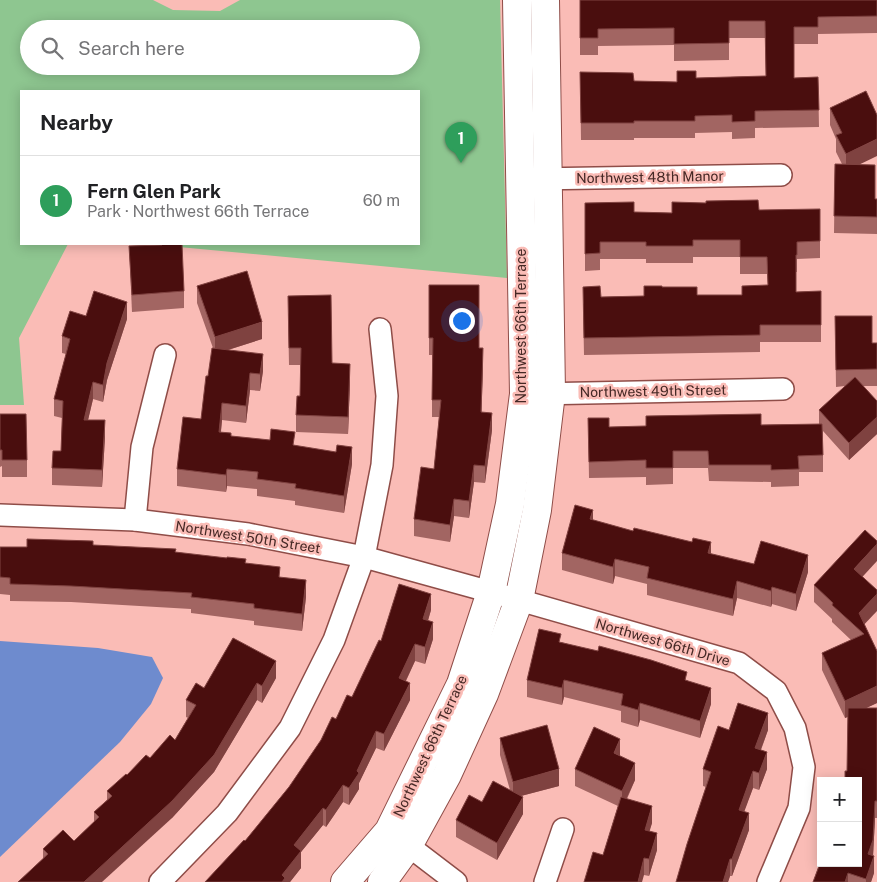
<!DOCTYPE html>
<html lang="en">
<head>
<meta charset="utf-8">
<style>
	body { margin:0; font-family:"Public Sans",sans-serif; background:#f2f2f2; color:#202124 }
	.controls { position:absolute; right:15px; bottom:15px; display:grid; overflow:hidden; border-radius:0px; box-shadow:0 2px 12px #0003 }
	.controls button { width:45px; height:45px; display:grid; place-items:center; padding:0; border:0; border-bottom:1px solid #e0e0e0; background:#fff; color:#202124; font:25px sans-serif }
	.you { position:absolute; left:461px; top:320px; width:18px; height:18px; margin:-12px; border:4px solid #fff; border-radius:50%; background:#1a73e8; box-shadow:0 0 0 8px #1a73e833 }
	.badge { display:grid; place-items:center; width:32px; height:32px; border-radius:50%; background:#307981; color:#fff; font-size:16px; font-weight:700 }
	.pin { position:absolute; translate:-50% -41px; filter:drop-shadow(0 1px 2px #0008) }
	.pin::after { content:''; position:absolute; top:26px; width:18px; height:15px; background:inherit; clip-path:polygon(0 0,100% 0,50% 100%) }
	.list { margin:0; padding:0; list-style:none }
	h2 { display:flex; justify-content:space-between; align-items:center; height:65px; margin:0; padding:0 20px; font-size:21px }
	h2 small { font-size:16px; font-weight:400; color:#757577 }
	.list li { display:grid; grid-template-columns:32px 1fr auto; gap:15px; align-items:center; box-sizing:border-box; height:90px; padding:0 20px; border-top:1px solid #e0e0e0 }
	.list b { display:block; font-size:19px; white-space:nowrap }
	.list p { margin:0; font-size:16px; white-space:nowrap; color:#757577 }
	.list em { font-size:16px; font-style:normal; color:#757577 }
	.icon { flex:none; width:28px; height:28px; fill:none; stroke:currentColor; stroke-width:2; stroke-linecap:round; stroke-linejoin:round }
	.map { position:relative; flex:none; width:877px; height:882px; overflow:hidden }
	.search { position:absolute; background:#fff; box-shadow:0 2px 12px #0003; left:20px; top:20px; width:400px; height:55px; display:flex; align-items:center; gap:12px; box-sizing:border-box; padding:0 18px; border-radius:28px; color:#757577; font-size:19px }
	.panel { position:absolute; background:#fff; box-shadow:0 2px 12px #0003; left:20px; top:90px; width:400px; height:155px; border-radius:0px }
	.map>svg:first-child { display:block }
</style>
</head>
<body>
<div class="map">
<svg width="877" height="882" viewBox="0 0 877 882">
	<rect width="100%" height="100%" fill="#fabcb6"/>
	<path fill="#8ec690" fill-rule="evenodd" d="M0,0H153L173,10L220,11L240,0H500L507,278L147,244H419V91H21V244H68L19,338L24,405H0ZM29,29H411V66H29Z"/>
	<path fill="#6e8bce" d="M0,641L98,648L152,657L163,678L151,704L120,742L0,857Z"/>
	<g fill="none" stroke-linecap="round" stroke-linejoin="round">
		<g stroke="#8f4d48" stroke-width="24">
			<g id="street">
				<path d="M534,179L781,175"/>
				<path d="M536,394L783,389"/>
				<path d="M0,515L135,520L248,534L364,557L491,592L739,663L776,691L795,728L804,767L799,808L768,882"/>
				<path d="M135,520L142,447L165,355"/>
				<path d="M397,837L456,882"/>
				<path d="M160,882L227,813L290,728L334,640L364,557L382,465L387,396L380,329"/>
				<path d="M545,882L563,829"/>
			</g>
		</g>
		<g stroke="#8f4d48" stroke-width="30">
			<g id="secondary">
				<path d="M345,882L389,831L461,684L491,592L510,504L524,394L517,0"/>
				<path d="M382,882L408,846L447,775L484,694L519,600L537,510L551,393L545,0"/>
			</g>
		</g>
		<use href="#street" stroke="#fff" stroke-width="21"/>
		<use href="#secondary" stroke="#fff" stroke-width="28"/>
	</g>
	<g fill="#a26562">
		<path d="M580,0H877V33L818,34V44H794V78L818,77L819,127L755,128V138L732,139V132L695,133V138H634V140H581L580,72L634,81L677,82L696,78L766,76L765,38H729V60L674,61V45L598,46V55H580Z"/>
		<path d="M830,108L860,164L875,199H877V234L834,233L835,164H842L836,152V139L830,125Z"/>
		<path d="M585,203L634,212L672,213L759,210L820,241V258L797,259V272H796V292L821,291V342H760V352L584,355L583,304L601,297L644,296L662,287L697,295H742L768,285L767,274H740V257H693V263H646V259H600V270L585,271Z"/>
		<path d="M162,245L184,291V308L132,312L129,246Z"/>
		<path d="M429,285L479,348L483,365L481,412L492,430L485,483L474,482L469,518L454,516L450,542L414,536V519L434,469L439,417H432V355H429Z"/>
		<path d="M197,286L262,339L228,350L263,371L260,391L250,390L246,423L222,420L221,432L231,436L295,445L352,464L344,513L295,505V501L257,496V489L227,486L226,492L177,486V469L201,419L213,348L197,303Z"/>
		<path d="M288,313L332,363L350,381L348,434L296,432V415L300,396V365H289Z"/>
		<path d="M86,316L127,319L107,380L103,402L93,399L88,420L105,437L102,487L52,485V468L61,451L62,418L54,416V399L66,354L62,353V336Z"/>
		<path d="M835,316L872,343H877V386H863L877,417V434L849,460L823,431V472H799V486L771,487V482L709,481L708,468H673V484L646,485V477L589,478L588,418L609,427L819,424V410L845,386L836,387Z"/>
		<path d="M0,414L27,460V477H2V466L0,467Z"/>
		<path d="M593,520L711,554L754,564L808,572L796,611L772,604L771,607L737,598L733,616L647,595V584L615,576L613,584L562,570V553Z"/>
		<path d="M93,545L176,552L246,563L280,577L306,597L302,631L254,625V621L191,613V609L71,602L10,601V595L0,594V547H27Z"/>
		<path d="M862,577L864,624L877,703L866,708H877V818H875L873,856L874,873L871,882H813L820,862L821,846V863H858L847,771L848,717L845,718L822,670V653L851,640L832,622V619L814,602V585Z"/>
		<path d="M431,610L428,621L433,639L425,664L415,661L406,681L410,700L384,751L376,748L359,783V789L349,805L343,802L326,827L323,825L301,852V868L290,882H205L245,841L289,787L336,719L352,697L381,641Z"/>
		<path d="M561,642L687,680L711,704L700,738L640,720L638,727L621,722V711L564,697L562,705L527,697V680Z"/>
		<path d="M276,678L262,703L257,700L214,772L172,818L43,859V849L74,841L94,822V812L107,800V791L127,775L175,740L188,718L186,717V700L204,688Z"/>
		<path d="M729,730H768L761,750L767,769L759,790L753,788L744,811L749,830L732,876H730L728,882H676L706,787L703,786V769Z"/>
		<path d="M500,738L559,786L521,796L523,814L497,860L456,837V820L510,790L500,755Z"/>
		<path d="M620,756L635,780L627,799L652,823L649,831L657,850L649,876L644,875L603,855L618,806L575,786V769Z"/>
	</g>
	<g fill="#7f4240">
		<path d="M877,139V156L846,171V154Z"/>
		<path d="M127,302V319L107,380L103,402V385L107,363Z"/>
		<path d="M262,322V339L215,354V337Z"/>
		<path d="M483,348V365L481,429V412Z"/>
		<path d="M263,354V371L260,391V374Z"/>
		<path d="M350,364V381L348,434V417Z"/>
		<path d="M250,373V390L246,423V406Z"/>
		<path d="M93,382V399L84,437V420Z"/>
		<path d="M222,403V420L219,449V432Z"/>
		<path d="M492,413V430L485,483V466Z"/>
		<path d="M877,417V434L849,460V443Z"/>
		<path d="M105,420V437L102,487V470Z"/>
		<path d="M352,447V464L344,513V496Z"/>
		<path d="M474,465V482L469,518V501Z"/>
		<path d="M227,469V486L226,492V475Z"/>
		<path d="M454,499V516L450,542V525Z"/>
		<path d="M593,510V527L590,519Z"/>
		<path d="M711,542V559L708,553Z"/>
		<path d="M877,544V561L854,586V569Z"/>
		<path d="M808,555V572L796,611V594Z"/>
		<path d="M615,559V576L613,584V567Z"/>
		<path d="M306,580V597L302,631V614Z"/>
		<path d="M737,581V598L733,616V599Z"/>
		<path d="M772,587V604L771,607V591Z"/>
		<path d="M431,594V610L423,636V619Z"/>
		<path d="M877,594V611L859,630V613Z"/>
		<path d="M433,622V639L425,664V647Z"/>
		<path d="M415,644V661L399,695V678Z"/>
		<path d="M276,661V678L262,703V686Z"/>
		<path d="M564,680V697L562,705V688Z"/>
		<path d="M257,683V700L214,772L172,818L102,882H84Z"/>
		<path d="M410,683V700L384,751V734Z"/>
		<path d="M877,686V703L845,718V701Z"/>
		<path d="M711,688V704L700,738V721Z"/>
		<path d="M640,703V720L638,727V710Z"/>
		<path d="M768,713V730L755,765V748Z"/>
		<path d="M376,731V748L359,783V789L349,805V788Z"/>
		<path d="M620,739V756L614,753Z"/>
		<path d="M767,752V769L759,790V773Z"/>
		<path d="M635,763V780L622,808V791Z"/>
		<path d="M559,769V786L513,798V782Z"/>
		<path d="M753,771V788L739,826V810Z"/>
		<path d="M343,785V802L326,827V810Z"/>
		<path d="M523,797V814L497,860V843Z"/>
		<path d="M875,801V818L873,857L868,854Z"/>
		<path d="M652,806V823L645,847V830Z"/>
		<path d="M323,808V825L301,852V868L290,882H282V875L294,845Z"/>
		<path d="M749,813V830L732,876V859Z"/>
		<path d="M657,833V850L649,876V859Z"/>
		<path d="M874,856V873L871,882H866V879Z"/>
		<path d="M644,858V875L642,882H638Z"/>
		<path d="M730,859V876L728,882H723Z"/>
		<path d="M848,873V882H845Z"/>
	</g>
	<g fill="#4a0e0e" stroke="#7f4240">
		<path d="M580,0H877V16L818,17V27H794V78L818,77L819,110L755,111V121L732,122V115L695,116V121H634V123H581L580,72L633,73L634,81L677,82V71H696V78L766,76L765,21H729V43L674,44V28L598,29V38H580Z"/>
		<path d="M866,91L877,115V139L846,154L836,135L842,133L830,108Z"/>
		<path d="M835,164L875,165V199H877V217L834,216Z"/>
		<path d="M758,200L759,210L820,209V241L797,242V255H796V292L821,291V325H760V335L584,338L583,287L600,286L601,297L644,296V286H662V287H697V295H742V286L768,285L767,257H740V240H693V246H646V242H600V253L585,254V203L634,202V212L672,213V202L706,203V201Z"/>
		<path d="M162,244H182L184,291L132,295L129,246L162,245Z"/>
		<path d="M247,271L262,322L215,337L197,286Z"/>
		<path d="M429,285H479V348H483L481,412L492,413L485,466L474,465L469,501L454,499L450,525L414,519L421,467L434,469L441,400H432L433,338H429Z"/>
		<path d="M94,291L127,302L107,363L103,385L93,382L84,420H105L102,470L52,468L53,451H61L63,401L54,399L70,339L62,336L70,311L86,316Z"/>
		<path d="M331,295L332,363L350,364L348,417L296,415L297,396H300L301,348H289L288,296Z"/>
		<path d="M835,316H872V343H877V369L836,370Z"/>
		<path d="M212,348L263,354L260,374L250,373L246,406L222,403L219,432L231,433V436L270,440L271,429L295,432L293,445L336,452L337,445L352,447L344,496L295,488L296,484L257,479L258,472L227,469L226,475L177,469L183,417L201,419L206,376H208Z"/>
		<path d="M855,377L877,401V417L849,443L819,410Z"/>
		<path d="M0,414H26L27,460H2V450H0Z"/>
		<path d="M761,414V425L822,424L823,455L798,456L799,469L771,470V465H709L708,451H673V468H646V460L589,462L588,418H609V427L646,426V416Z"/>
		<path d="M575,505L593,510L590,519L633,531L634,528L692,542L693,538L711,542L708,553L754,564L761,541L808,555L796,594L772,587L771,591L737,581L733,599L647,578L649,567L615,559L613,567L562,553Z"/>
		<path d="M865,530L877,541V544L854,569L877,590V594L859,613L877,651V686L845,701L822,653L864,634L832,605L833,603L814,585Z"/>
		<path d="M27,539L93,541V545L176,549L175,552L227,558V557L246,559L245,563L280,567L279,577L306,580L302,614L254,608V604L191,597L192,593L71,586L10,584V578L0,577V547H27Z"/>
		<path d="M399,584L431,594L423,619L433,622L425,647L415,644L399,678L410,683L384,734L376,731L357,771L359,773L349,788L343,785L326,810L323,808L294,845L301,851L282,875L285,878L282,882H205L244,840L245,841L289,787L321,740L332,717L336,719L347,695L352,697L379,640L381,641Z"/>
		<path d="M539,629L561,634L559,642L598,651L599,646L651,660L687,672L685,680L711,688L700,721L640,703L638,710L621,705L623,694L564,680L562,688L527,680Z"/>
		<path d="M233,638L276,661L262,686L257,683L214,755L172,801L84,882H18L48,854L43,849L63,830L74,841L99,817L94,812L112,796L107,791L126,774L127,775L146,755L150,758L170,735L175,740L196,705L186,700L196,683L204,688Z"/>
		<path d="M738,703L768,713L755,748L767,752L759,773L753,771L739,810L749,813L732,859H730L723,882H676L687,844L711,772L703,769L718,726L729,730Z"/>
		<path d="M848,708H877V801H875L873,840L868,854L874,856L866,879L848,873L845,882H813L821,861V863H858V781H845V771H847Z"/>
		<path d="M547,725L559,769L513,782L500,738Z"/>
		<path d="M594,727L620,739L614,753L635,763L622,791L575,769Z"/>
		<path d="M493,781L523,797L497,843L456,820L469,795L482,802Z"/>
		<path d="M621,797L652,806L645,830L657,833L649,859L644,858L638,882H584L593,852L603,855Z"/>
	</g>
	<g text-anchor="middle" stroke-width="5" stroke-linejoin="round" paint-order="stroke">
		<g font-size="14" fill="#452825" stroke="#fabcb6">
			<text transform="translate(650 177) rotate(-1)" y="5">Northwest 48th Manor</text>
			<text transform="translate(521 326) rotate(-90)" y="5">Northwest 66th Terrace</text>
			<text transform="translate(653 391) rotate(-1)" y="5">Northwest 49th Street</text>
			<text transform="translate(248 537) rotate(9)" y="5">Northwest 50th Street</text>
			<text transform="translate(663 642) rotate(16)" y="5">Northwest 66th Drive</text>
			<text transform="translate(430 746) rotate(-65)" y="5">Northwest 66th Terrace</text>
		</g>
	</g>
</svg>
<div class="controls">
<button>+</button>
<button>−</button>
</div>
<div class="you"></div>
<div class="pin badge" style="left:461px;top:163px;background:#2e9e5b">1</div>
<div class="search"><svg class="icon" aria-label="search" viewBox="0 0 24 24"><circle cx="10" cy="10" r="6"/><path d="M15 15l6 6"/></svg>Search here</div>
<section class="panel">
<h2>Nearby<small></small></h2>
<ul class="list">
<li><span class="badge" style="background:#2e9e5b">1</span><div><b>Fern Glen Park</b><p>Park · Northwest 66th Terrace</p></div><em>60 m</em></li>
</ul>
</section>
</div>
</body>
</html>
